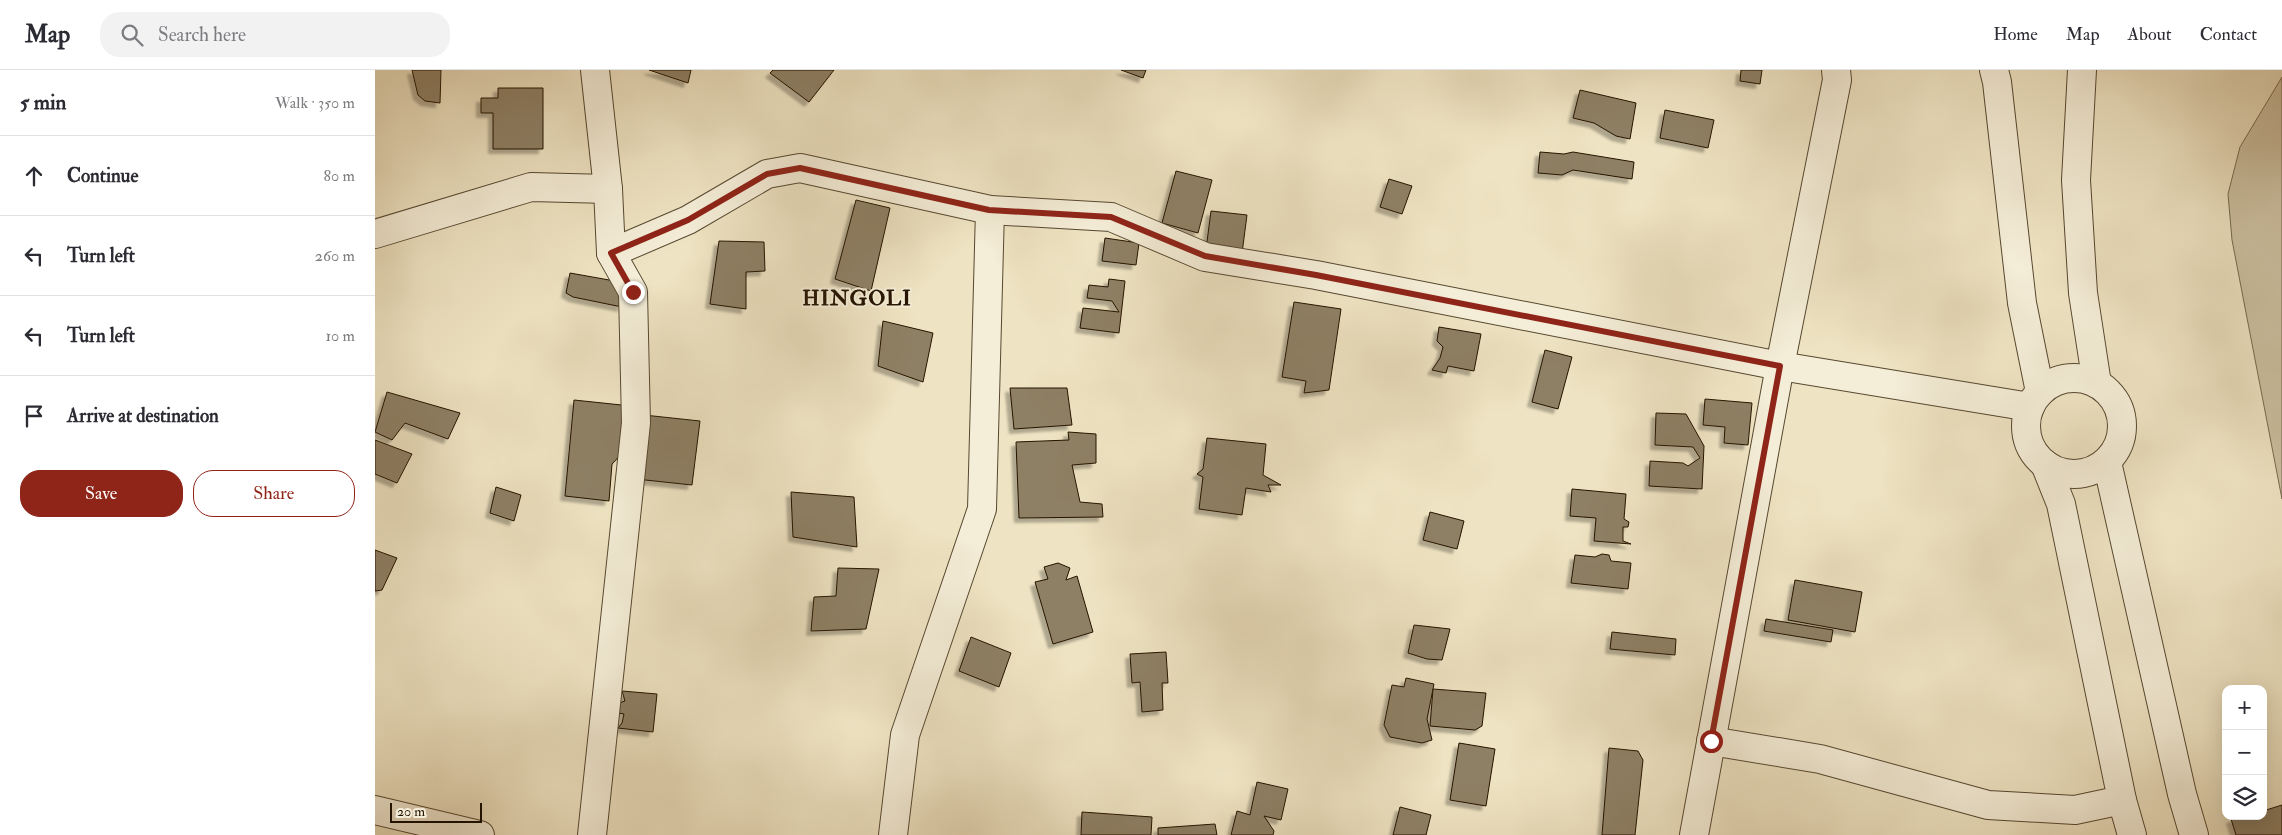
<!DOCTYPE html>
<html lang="en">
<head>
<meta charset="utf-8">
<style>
	body { margin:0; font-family:"IM FELL Double Pica",serif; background:#f2f2f3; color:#2b2b33 }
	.controls { position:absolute; right:15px; bottom:15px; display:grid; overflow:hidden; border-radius:10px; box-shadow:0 5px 20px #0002 }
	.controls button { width:45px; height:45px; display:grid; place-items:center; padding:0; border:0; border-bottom:1px solid #e1e1e2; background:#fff; color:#2b2b33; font:25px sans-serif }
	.scale { position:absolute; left:15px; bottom:12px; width:92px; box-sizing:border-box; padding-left:5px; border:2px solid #251400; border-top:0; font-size:14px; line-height:18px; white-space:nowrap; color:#251400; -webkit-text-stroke:4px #f4edd7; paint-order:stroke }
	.stop { position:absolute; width:15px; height:15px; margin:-11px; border:4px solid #8f2418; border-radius:50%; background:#fff }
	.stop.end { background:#8f2418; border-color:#fff; box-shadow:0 1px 5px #0008 }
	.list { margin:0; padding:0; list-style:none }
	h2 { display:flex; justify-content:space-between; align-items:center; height:65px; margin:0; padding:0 20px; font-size:21px }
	h2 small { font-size:16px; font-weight:400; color:#7c7c81 }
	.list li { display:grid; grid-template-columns:32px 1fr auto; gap:15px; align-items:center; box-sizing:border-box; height:80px; padding:0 20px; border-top:1px solid #e1e1e2 }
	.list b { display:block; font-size:19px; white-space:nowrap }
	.list em { font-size:16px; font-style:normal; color:#7c7c81 }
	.actions { display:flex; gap:10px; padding:15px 20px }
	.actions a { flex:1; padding:11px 0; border:1px solid #8f2418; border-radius:20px; text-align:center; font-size:18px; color:#8f2418 }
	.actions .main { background:#8f2418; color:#fff }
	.icon { flex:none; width:28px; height:28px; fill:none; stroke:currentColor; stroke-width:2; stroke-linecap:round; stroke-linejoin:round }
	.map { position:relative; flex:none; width:1907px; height:765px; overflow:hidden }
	header { display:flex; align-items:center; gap:30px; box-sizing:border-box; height:70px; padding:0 25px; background:#fff; border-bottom:1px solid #e1e1e2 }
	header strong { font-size:24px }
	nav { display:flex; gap:28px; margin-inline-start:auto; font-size:18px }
	.search { width:350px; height:45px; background:#f2f2f3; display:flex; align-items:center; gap:12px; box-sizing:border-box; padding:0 18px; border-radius:20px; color:#7c7c81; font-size:19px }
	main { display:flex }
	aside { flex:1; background:#fff }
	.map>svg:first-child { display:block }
</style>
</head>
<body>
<header>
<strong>Map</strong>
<div class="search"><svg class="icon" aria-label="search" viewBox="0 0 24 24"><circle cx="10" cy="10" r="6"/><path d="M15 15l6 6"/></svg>Search here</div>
<nav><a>Home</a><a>Map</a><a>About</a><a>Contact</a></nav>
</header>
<main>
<aside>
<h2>5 min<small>Walk · 350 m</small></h2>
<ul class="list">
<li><svg class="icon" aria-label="ahead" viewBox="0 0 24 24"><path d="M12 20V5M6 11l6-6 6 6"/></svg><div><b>Continue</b></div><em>80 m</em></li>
<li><svg class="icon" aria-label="left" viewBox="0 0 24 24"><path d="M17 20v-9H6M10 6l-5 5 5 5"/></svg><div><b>Turn left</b></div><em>260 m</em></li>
<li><svg class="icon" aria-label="left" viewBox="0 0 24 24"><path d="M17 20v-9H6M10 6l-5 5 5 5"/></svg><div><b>Turn left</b></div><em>10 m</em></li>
<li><svg class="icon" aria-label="arrive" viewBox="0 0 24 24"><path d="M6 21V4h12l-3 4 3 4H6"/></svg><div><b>Arrive at destination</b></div></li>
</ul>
<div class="actions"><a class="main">Save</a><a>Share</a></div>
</aside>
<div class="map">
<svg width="1907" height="765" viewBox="0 0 1907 765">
	<defs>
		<filter id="shadow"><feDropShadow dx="-4.5" dy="4.5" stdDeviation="1" flood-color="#0004"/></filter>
	</defs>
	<rect width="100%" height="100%" fill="#eee3c2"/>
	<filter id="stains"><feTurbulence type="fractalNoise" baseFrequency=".004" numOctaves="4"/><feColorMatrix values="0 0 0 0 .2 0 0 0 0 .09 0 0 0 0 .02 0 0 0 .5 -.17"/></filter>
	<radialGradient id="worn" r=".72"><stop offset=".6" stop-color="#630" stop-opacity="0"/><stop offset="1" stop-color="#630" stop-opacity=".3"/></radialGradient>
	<path fill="#ccc0a1" stroke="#786a50" d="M1907,7V429L1867,222L1857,170L1853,124L1865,77Z"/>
	<g fill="#8e8065" stroke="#251400" filter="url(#shadow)">
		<path d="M37,0H66L65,33L50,31L43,25Z"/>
		<path d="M274,0H316L313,13Z"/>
		<path d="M398,0H459L434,32L395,3Z"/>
		<path d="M746,0H771L768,8Z"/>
		<path d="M1366,0H1387L1385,14L1365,11Z"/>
		<path d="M123,18H168V79H118V43H106V28H123Z"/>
		<path d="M1205,20L1261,33L1255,69L1241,66L1219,53L1198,48Z"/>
		<path d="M1290,40L1339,50L1333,78L1285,68Z"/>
		<path d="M1165,82L1189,84L1198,82L1259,92L1257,109L1198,100L1187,105L1163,103Z"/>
		<path d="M801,101L837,110L823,163L787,153Z"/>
		<path d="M1014,109L1037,116L1027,144L1005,137Z"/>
		<path d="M481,130L515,138L496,221L460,209Z"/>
		<path d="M836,141L872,145L866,191L830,187Z"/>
		<path d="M730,168L764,173L761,195L727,191Z"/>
		<path d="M344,171L389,172L390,201L371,202V239L335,234Z"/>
		<path d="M195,203L251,213L247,237L198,227L191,223Z"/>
		<path d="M734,209L750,211L744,263L705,258L708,238L744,242L737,231L712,228L714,215L733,217Z"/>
		<path d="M919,232L966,239L954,320L929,323L931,311L907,307Z"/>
		<path d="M508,251L558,263L548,312L503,296Z"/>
		<path d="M1064,257L1106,264L1099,301L1073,296L1071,303L1057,300L1065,288L1068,277L1062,271Z"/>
		<path d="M1170,280L1197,287L1183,339L1157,332Z"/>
		<path d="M635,318H692L697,355L639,359Z"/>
		<path d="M12,322L85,343L73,369L30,353L17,370L0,362Z"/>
		<path d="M1330,329L1377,333L1373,375L1349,373L1350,357L1328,355Z"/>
		<path d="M199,330L256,336L252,378L237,394L234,431L190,426Z"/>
		<path d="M1281,343L1311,344L1329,376L1327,419L1274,416L1275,391L1308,393L1313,396L1325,388L1318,377L1280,375Z"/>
		<path d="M269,345L325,351L317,415L261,409Z"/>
		<path d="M693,362L721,364V393L697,395L705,432L727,434L728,447L644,448L641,372L694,370Z"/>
		<path d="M832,368L891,374L888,405L906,415H893L896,422L871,418L867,445L824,439L828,407L822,404L828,399Z"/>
		<path d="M0,370L37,384L22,413L0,404Z"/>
		<path d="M121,417L146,425L139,451L115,443Z"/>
		<path d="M1197,419L1251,424L1249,449L1254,452L1253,457H1248V471L1256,474L1219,471L1221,448L1195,446Z"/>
		<path d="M416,422L479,427L482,477L418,467Z"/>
		<path d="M1055,442L1089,451L1082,479L1048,470Z"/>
		<path d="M0,480L22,488L7,520L0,521Z"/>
		<path d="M1227,484L1234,485L1236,491L1256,493L1253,519L1196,513L1200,485L1220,487Z"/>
		<path d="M683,493L695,498L691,510L702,506L718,562L678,574L660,512L673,509L669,497Z"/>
		<path d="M463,498L504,499L491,559L436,561L439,527L461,526Z"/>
		<path d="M1420,510L1487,522L1480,562L1413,550Z"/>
		<path d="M1391,549L1458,560L1456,572L1389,561Z"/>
		<path d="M1039,555L1075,559L1067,590L1052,589L1033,583Z"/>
		<path d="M1237,562L1301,569L1300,585L1235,579Z"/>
		<path d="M596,567L636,583L624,617L584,601Z"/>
		<path d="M791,582L793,613H787L788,640L767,642L765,612L757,613L755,584Z"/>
		<path d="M1031,608L1059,614L1052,649L1057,670L1047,673L1015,667L1009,655L1017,615L1029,617Z"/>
		<path d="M1058,619L1111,623L1107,656L1100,660L1055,656Z"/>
		<path d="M247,621L282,624L278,662L243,658L247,653L249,644L238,642L239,635L250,631Z"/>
		<path d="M1084,673L1120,679L1111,736L1075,730Z"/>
		<path d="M1234,678L1263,681L1268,690L1260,765H1227Z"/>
		<path d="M882,712L913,719L906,750L889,746L899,761L898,765H856L862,741L875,745Z"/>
		<path d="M1907,735V765H1861L1856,749L1867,746H1888V741Z"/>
		<path d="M1025,737L1056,745L1051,765H1018Z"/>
		<path d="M707,742L777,747L776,765H706Z"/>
		<path d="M840,754L842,765H783V758Z"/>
	</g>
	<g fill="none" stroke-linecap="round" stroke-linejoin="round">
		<g stroke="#574830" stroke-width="30">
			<g id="minor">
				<path d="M1619,0L1622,12L1647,233L1665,322"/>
				<path d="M1707,0L1701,110L1708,223L1722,314"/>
				<path d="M0,164L156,117L233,119"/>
				<path d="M236,183L313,150L392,104L425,98L615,140L736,147L830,187L941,205L1405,296L1655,337"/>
				<circle cx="1699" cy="356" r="48"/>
				<path d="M1732,392L1807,724L1819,765"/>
				<path d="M1670,394L1686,434L1747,730L1757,765"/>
				<path d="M1336,671L1445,689L1613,735L1700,740L1747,730"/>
				<path d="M0,740L105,765"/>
				<path d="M217,765L261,353L258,222L236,183L233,119L220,0"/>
				<path d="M518,765L530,665L607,439L615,140"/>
				<path d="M1319,765L1405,296L1462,10L1461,0"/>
			</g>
		</g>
		<use href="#minor" stroke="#f4edd7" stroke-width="28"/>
	</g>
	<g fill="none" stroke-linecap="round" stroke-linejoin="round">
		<path stroke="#8f2418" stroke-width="6" d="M258,222L236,183L313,150L392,104L425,98L614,140L736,147L830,186L941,205L1405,296L1336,671"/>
	</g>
	<g text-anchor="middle" stroke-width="4" stroke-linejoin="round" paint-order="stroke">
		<g font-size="21" font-weight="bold" letter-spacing="1" fill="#251400" stroke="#f4edd7">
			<text x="482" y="235">HINGOLI</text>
		</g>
	</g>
	<rect width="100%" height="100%" filter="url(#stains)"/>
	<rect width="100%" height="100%" fill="url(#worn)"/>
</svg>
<div class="controls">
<button>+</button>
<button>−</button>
<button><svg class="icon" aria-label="layers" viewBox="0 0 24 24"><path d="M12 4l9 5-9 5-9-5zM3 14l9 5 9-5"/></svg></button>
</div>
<div class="scale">20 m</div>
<div class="stop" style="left:1336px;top:671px"></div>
<div class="stop end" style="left:258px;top:222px"></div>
</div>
</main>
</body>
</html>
